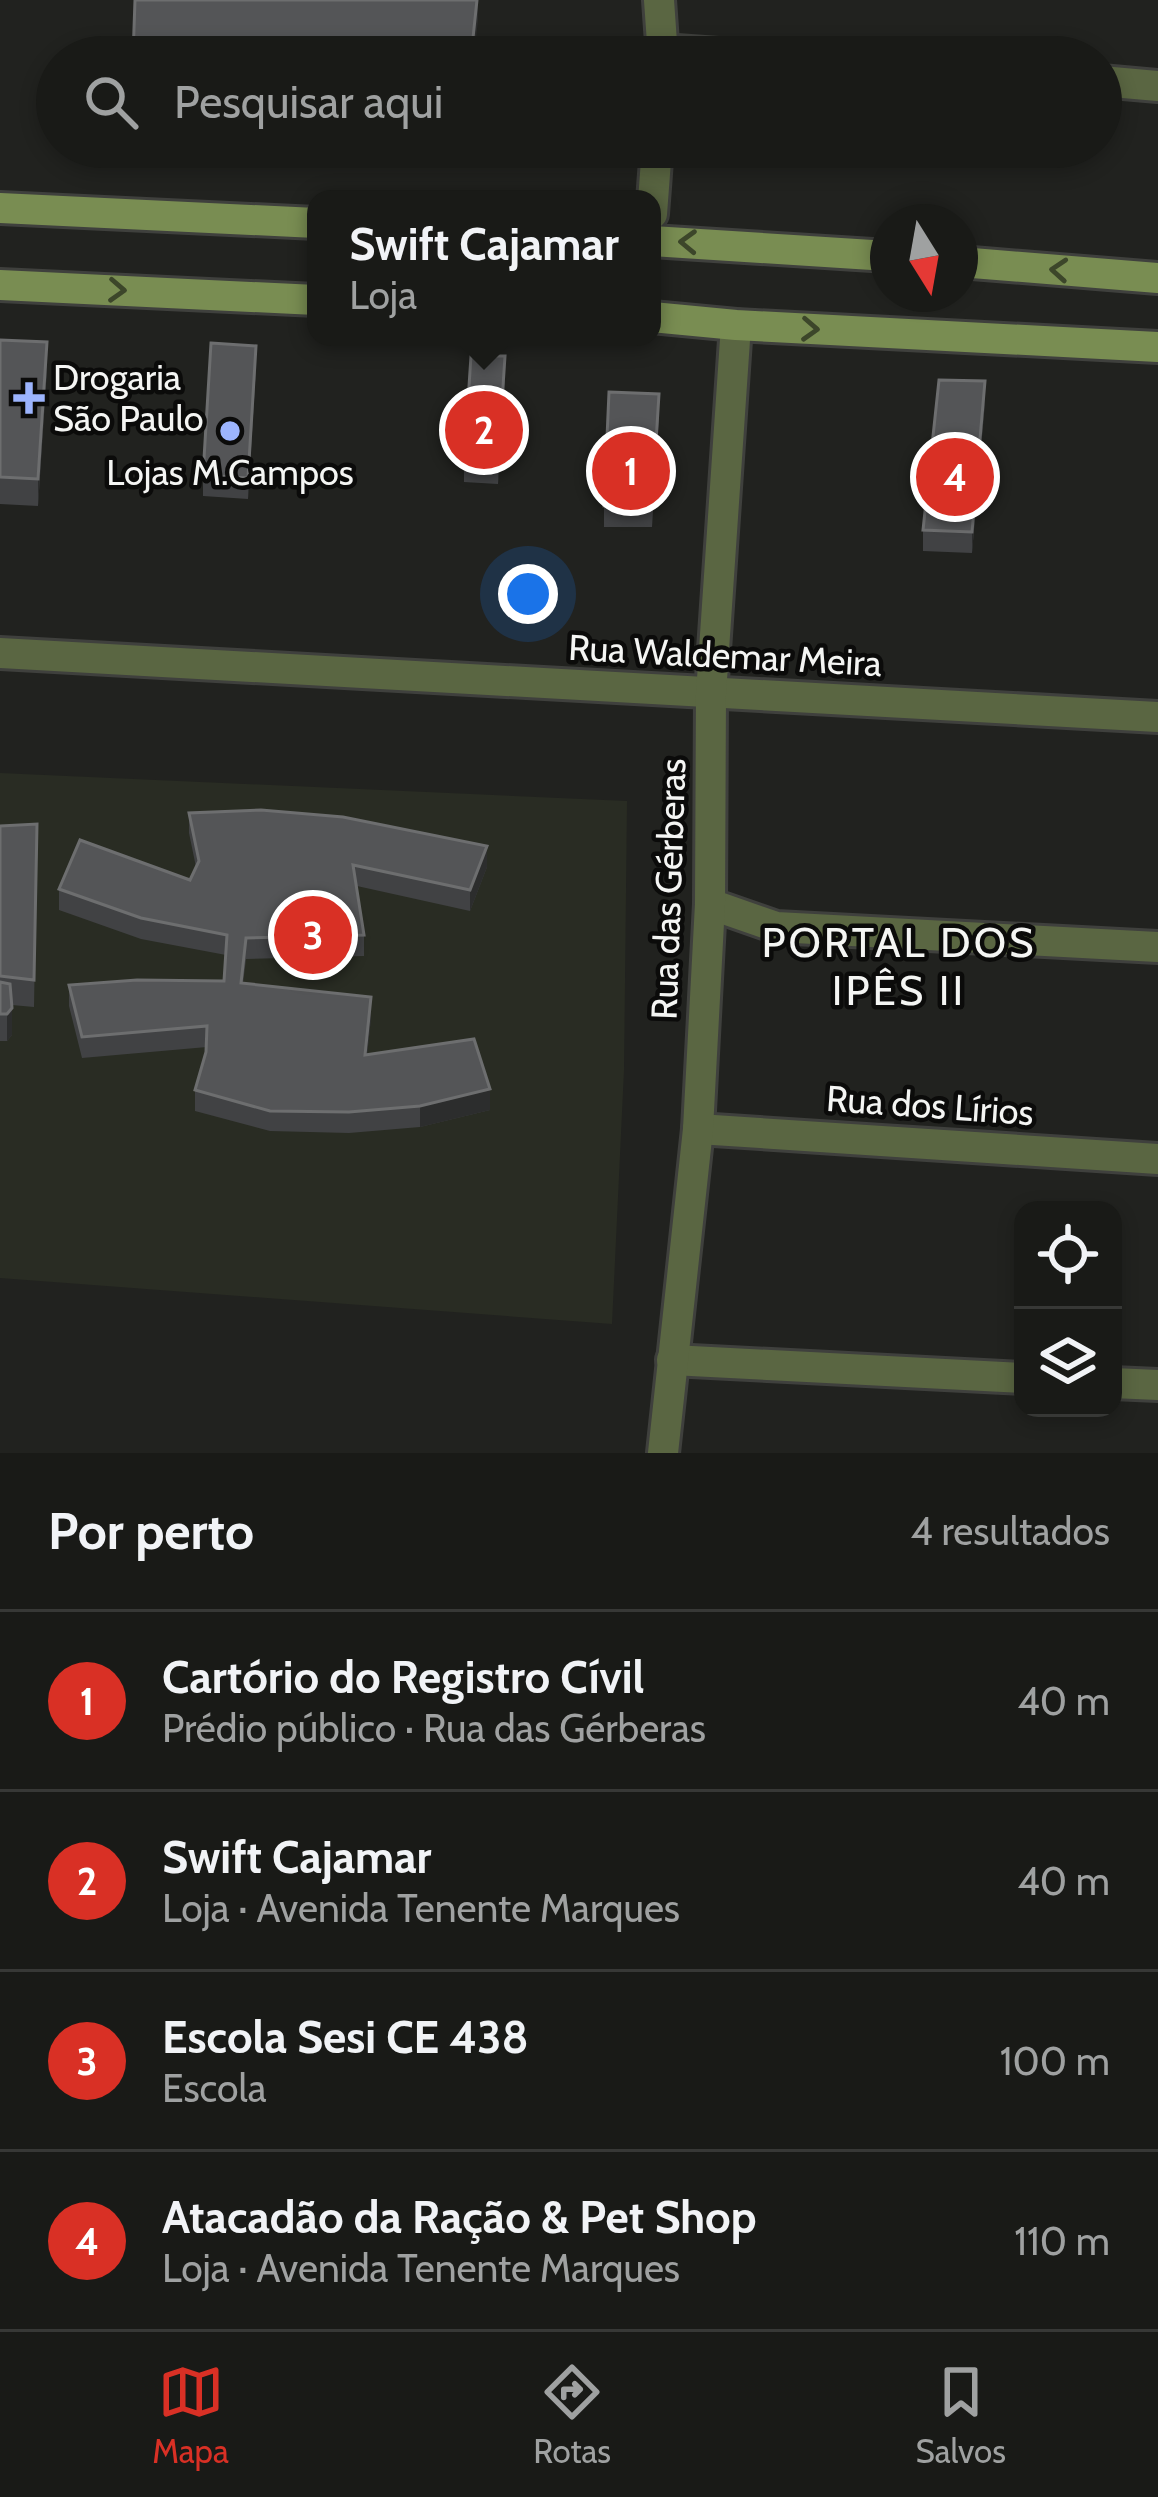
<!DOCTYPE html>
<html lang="pt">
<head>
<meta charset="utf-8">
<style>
	body { margin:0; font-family:Cabin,sans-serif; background:#262724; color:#f1f3f6 }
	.controls { position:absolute; right:36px; bottom:36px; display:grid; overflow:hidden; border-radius:24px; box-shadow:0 6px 18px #0003 }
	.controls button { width:108px; height:108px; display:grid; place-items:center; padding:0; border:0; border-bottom:3px solid #373836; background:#191a17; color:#f1f3f6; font:60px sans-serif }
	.compass { position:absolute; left:870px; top:204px; width:108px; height:108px; border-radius:50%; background:#191a17; box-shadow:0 6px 18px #0003; rotate:169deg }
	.you { position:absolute; left:528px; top:594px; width:42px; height:42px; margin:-30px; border:9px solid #fff; border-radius:50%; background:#1a73e8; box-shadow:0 0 0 18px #1a73e833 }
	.badge { display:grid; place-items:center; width:78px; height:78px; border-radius:50%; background:#d93025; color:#fff; font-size:39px; font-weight:700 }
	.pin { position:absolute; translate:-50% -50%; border:6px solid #fff; box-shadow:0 3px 12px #0006 }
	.popup { position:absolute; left:307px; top:190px; width:354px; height:156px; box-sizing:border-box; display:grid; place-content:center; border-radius:24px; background:#191a17; filter:drop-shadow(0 3px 9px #0005); font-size:39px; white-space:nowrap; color:#9fa1a1 }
	.popup b { font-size:45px; color:#f1f3f6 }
	.popup::after { content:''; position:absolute; left:50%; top:100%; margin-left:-24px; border:24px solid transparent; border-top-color:#191a17 }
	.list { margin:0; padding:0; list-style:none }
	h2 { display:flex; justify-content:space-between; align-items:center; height:156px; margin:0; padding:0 48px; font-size:51px }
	h2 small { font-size:39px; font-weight:400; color:#9fa1a1 }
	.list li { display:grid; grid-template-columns:78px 1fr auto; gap:36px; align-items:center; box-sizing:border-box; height:180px; padding:0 48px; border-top:3px solid #373836 }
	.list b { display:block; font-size:45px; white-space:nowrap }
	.list p { margin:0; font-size:39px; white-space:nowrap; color:#9fa1a1 }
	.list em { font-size:39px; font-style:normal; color:#9fa1a1 }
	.icon { flex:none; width:66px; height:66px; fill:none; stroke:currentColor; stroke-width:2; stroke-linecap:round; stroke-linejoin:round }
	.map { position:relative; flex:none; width:1158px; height:1453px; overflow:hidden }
	.search { position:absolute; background:#191a17; box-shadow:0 6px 18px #0003; left:36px; right:36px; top:36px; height:132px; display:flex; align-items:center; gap:30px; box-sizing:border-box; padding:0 42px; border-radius:66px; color:#9fa1a1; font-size:45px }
	.sheet { height:876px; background:#191a17 }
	nav { display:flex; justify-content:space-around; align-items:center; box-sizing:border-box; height:168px; border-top:3px solid #373836; background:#191a17; font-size:33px; color:#9fa1a1 }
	nav a { display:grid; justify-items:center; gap:6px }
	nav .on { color:#d93025 }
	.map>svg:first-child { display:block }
</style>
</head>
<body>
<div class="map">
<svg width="1158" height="1453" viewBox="0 0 1158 1453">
	<rect width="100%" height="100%" fill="#21221f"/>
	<path fill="#292c23" d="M0,773L627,801L624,1070L612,1324L0,1278Z"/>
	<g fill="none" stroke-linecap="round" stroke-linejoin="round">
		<g stroke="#3f403d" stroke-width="36">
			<g id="minor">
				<path d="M659,0L663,57"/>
				<path d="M663,50L759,57"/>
				<path d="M1101,81L1158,86"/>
				<path d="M652,214L657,147"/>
				<path d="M0,653L1158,717"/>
				<path d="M710,904L776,927L1158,947"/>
				<path d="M698,1129L1158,1159"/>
				<path d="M672,1360L1023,1378"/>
				<path d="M1113,1383L1158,1385"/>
				<path d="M663,1453L698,1129L710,904L711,694L736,325"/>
			</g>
		</g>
		<g stroke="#3f403d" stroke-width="36">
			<g id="secondary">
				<path d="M0,208L316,223"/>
				<path d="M652,241L888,256"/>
				<path d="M960,262L1158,278"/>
				<path d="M0,285L316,300"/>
				<path d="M652,317L736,325L1158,347"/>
			</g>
		</g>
		<use href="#minor" stroke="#5a6642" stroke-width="30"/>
		<use href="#secondary" stroke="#798d52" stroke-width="30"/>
	</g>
	<g fill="#414244">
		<path d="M342,147H428V158L343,151Z"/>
		<path d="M0,340L47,369L38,506L0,504Z"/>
		<path d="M256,367L248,499L203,496V475Z"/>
		<path d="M505,377L498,484L464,482V462Z"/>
		<path d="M985,402L972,553L923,551V530Z"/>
		<path d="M659,415L652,527H604V506Z"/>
		<path d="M189,813L487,867L470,911L357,886L364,935V956L246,959L243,983L371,1018L367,1055L490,1110L420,1127L349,1133L270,1131L195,1111V1090L207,1047L82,1058L69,1006V985L224,981L226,955L141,939L59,910V889L190,880L196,867L189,833Z"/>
		<path d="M37,824L34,1007L12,1005V1035L7,1041H0V826Z"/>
	</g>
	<g fill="#2c2d2d">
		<path d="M478,0V20L474,57H471Z"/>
		<path d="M47,342V369L38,506V479Z"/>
		<path d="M256,346V367L248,499V478Z"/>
		<path d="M505,356V377L498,484V463Z"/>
		<path d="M985,381V402L972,553V532Z"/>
		<path d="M487,846V867L470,911V890Z"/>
		<path d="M371,997V1018L365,1076V1055Z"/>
		<path d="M12,1008V1035L7,1041V1014Z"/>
		<path d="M490,1089V1110L420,1127V1106Z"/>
	</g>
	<g fill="#545557" stroke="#6d6e6f" stroke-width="3">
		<path d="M135,0H477L471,57H133Z"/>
		<path d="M0,340L47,342L38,479L0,477Z"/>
		<path d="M211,343L256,346L248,478L203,475Z"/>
		<path d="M471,356H505L498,463L464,462Z"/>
		<path d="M939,380L985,381L972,532L923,530Z"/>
		<path d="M609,392L659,394L652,506H604Z"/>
		<path d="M261,810L343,817L487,846L470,890L353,865L364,935L246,938L241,983L371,997L365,1055L474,1039L490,1089L420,1106L349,1112L270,1111L195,1090L206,1052L207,1026L82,1037L69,985L137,980L224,981L227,935L141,918L59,889L80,840L190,880L199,861L189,813Z"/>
		<path d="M37,824L34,980L0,976V826Z"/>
		<path d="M0,982L10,984L12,1008L7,1014H0Z"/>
	</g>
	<defs><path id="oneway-chevron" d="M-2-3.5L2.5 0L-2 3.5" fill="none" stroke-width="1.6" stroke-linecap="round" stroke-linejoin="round" transform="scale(3)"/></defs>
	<g stroke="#3c462a">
		<use href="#oneway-chevron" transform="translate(688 242) rotate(-178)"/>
		<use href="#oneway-chevron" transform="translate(1059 270) rotate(-176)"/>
		<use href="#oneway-chevron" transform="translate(117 290) rotate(3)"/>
		<use href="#oneway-chevron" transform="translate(810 329) rotate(3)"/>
	</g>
	<g fill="#9cb4fd" stroke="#0b0b0a" stroke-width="4.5">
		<path d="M23 380h12v12h12v12h-12v12h-12v-12h-12v-12h12z"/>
		<circle cx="230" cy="431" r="12"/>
	</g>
	<g text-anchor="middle" stroke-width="9" stroke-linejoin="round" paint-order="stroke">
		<g font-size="36" fill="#f4f5f3" stroke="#0b0b0a" text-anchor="start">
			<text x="53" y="390">Drogaria<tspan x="53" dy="41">São Paulo</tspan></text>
			<text x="230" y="485" text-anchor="middle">Lojas M.Campos</text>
		</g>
		<g font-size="36" fill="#f4f5f3" stroke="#0b0b0a">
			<text transform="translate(725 655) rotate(3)" y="13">Rua Waldemar Meira</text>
			<text transform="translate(668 889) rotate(-88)" y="13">Rua das Gérberas</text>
			<text transform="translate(930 1105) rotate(4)" y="13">Rua dos Lírios</text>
		</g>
		<g font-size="42" letter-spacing="3" fill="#f4f5f3" stroke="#0b0b0a">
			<text x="899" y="957">PORTAL DOS<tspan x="899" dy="48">IPÊS II</tspan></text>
		</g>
	</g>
</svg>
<div class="controls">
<button><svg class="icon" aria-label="locate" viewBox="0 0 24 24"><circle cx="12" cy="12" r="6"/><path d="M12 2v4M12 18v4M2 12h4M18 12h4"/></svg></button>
<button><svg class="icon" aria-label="layers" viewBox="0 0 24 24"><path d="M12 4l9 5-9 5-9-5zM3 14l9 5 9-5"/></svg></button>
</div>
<svg class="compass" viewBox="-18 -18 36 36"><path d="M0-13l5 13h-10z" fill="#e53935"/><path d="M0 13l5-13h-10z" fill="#9fa1a1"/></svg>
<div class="you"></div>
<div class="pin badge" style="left:631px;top:471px">1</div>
<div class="pin badge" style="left:484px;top:430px">2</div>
<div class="popup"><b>Swift Cajamar</b>Loja</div>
<div class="pin badge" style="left:313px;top:935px">3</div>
<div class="pin badge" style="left:955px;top:477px">4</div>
<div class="search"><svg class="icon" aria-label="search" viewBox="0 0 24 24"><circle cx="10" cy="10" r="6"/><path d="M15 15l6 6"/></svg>Pesquisar aqui</div>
</div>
<section class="sheet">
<h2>Por perto<small>4 resultados</small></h2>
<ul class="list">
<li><span class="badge">1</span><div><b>Cartório do Registro Cívil</b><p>Prédio público · Rua das Gérberas</p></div><em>40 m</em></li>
<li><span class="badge">2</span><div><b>Swift Cajamar</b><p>Loja · Avenida Tenente Marques</p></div><em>40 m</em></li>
<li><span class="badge">3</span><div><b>Escola Sesi CE 438</b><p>Escola</p></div><em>100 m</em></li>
<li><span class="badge">4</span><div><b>Atacadão da Ração &amp; Pet Shop</b><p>Loja · Avenida Tenente Marques</p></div><em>110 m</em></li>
</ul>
</section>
<nav>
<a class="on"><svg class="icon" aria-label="map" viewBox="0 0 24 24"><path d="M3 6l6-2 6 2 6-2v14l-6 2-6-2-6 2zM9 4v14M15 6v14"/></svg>Mapa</a>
<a><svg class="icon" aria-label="directions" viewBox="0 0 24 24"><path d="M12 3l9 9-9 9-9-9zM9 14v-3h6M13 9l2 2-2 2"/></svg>Rotas</a>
<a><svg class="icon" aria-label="saved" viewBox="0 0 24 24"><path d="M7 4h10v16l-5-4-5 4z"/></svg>Salvos</a>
</nav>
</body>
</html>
